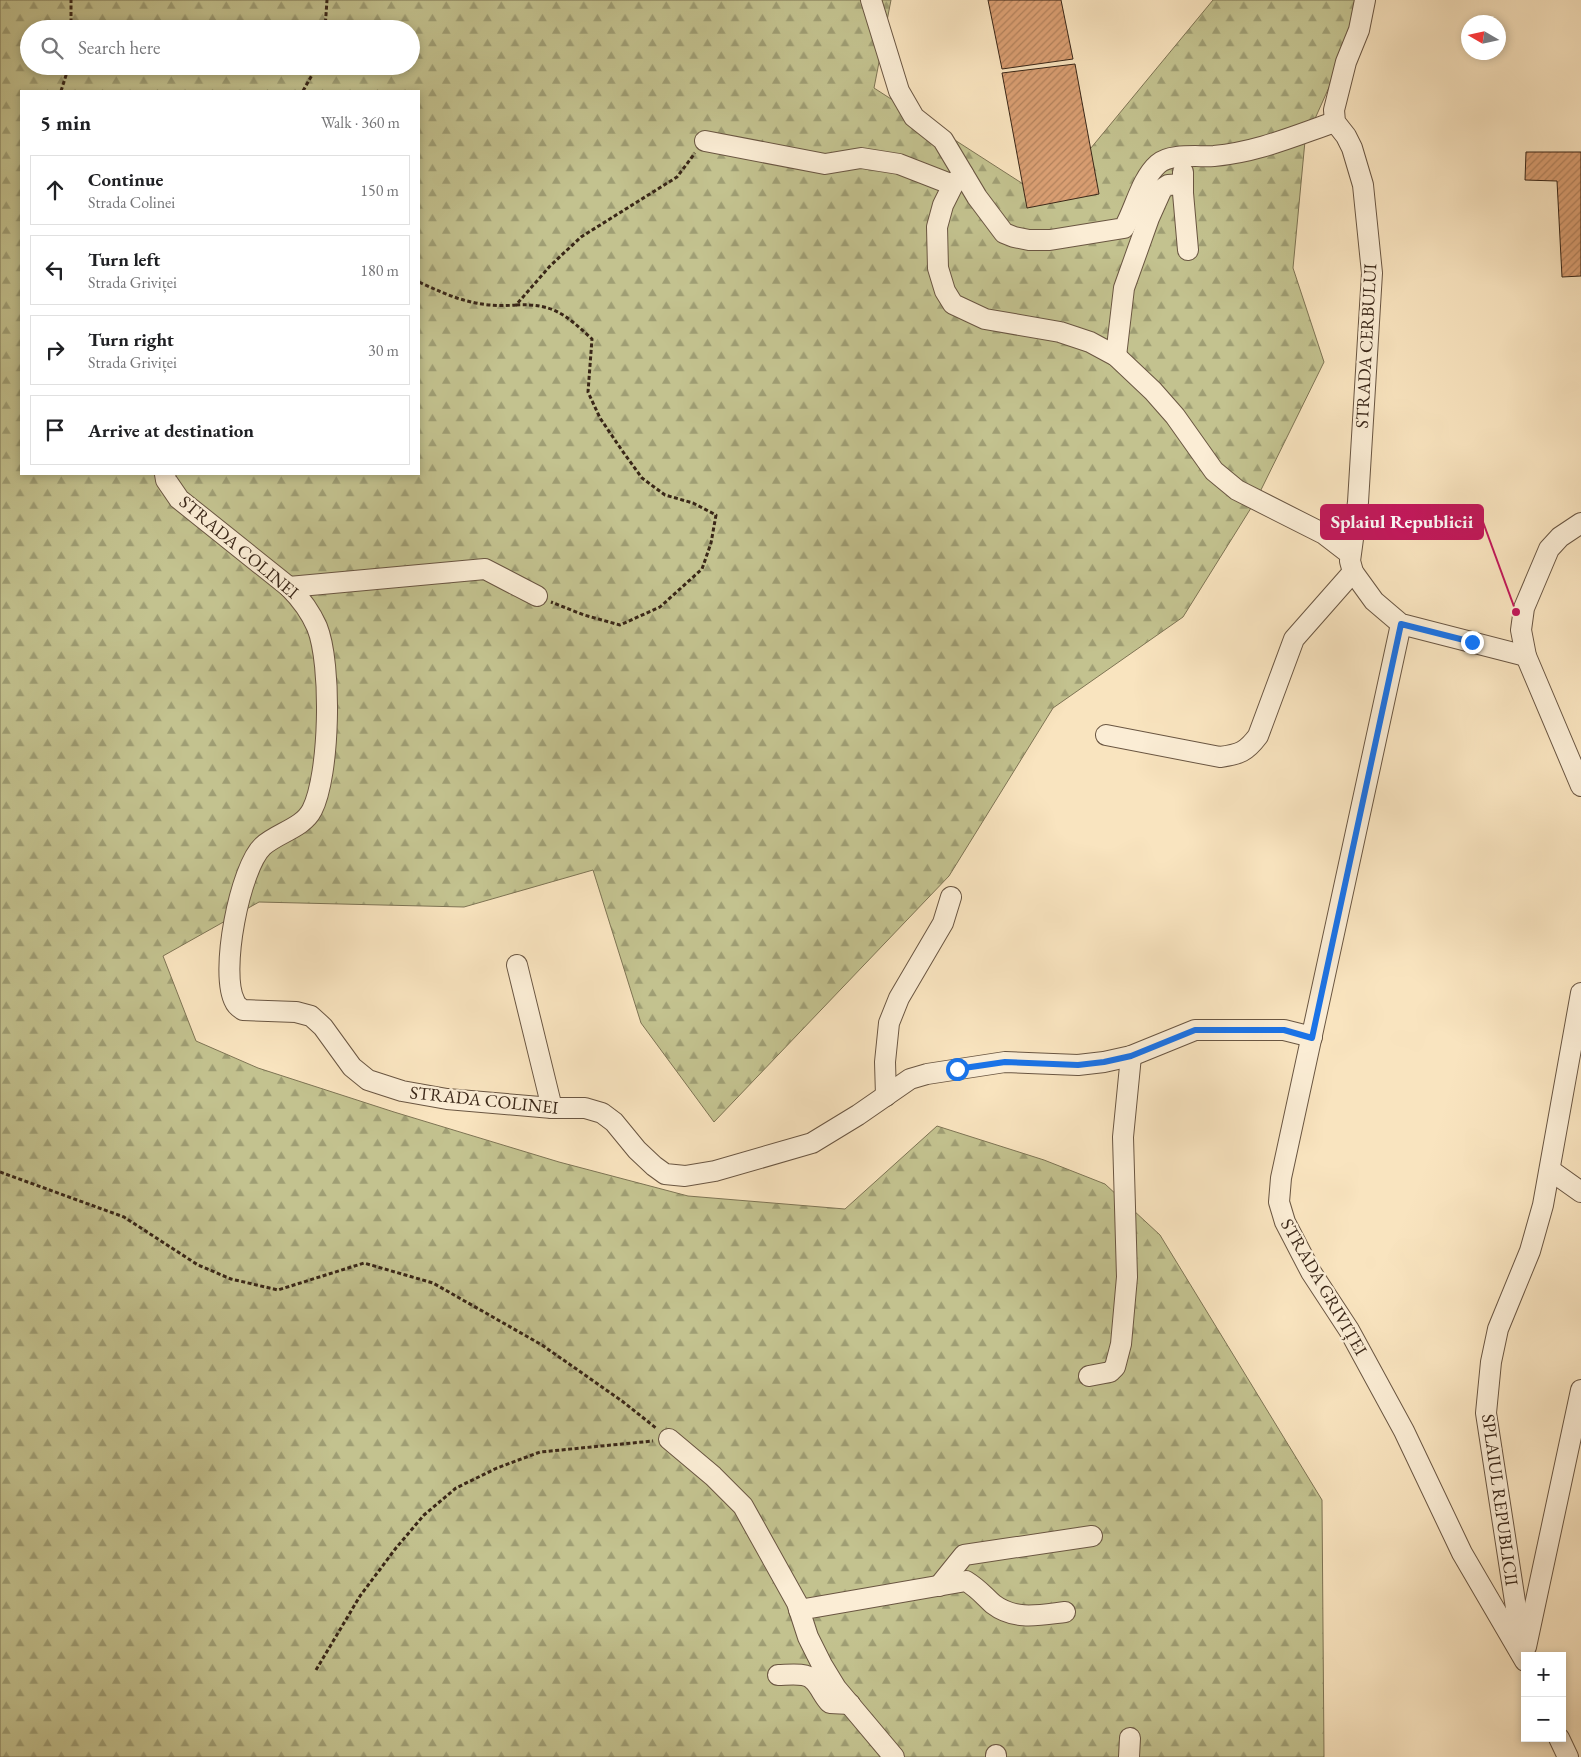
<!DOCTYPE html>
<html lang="en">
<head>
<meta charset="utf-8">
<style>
	body { margin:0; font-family:"EB Garamond",serif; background:#f2f2f2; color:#202124 }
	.controls { position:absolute; right:15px; bottom:15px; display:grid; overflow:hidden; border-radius:0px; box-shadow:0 2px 8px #0003 }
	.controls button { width:45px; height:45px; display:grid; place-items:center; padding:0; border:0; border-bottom:1px solid #e0e0e0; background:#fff; color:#202124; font:25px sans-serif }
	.compass { position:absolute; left:1461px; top:15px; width:45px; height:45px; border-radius:50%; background:#fff; box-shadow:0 2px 8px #0003; rotate:279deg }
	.stop { position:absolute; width:15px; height:15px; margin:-11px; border:4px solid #1a73e8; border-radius:50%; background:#fff }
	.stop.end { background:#1a73e8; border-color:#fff; box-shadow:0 1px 5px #0008 }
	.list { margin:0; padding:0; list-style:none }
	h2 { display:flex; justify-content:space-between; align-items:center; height:65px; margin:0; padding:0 20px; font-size:21px }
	h2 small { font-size:16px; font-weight:400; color:#757577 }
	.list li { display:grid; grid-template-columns:32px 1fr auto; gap:15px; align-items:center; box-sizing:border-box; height:70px; margin:0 10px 10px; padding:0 10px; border:1px solid #e0e0e0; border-radius:0px }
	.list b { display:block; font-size:19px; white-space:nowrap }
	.list p { margin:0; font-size:16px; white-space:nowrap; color:#757577 }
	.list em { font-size:16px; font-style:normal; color:#757577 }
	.icon { flex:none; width:28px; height:28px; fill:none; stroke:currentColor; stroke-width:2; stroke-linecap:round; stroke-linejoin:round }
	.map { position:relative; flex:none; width:1581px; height:1757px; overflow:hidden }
	.search { position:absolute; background:#fff; box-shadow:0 2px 8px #0003; left:20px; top:20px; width:400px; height:55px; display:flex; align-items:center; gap:12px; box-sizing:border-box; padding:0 18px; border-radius:28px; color:#757577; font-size:19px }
	.panel { position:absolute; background:#fff; box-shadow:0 2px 8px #0003; left:20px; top:90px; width:400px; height:385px; border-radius:0px }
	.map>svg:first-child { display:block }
</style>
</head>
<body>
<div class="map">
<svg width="1581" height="1757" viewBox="0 0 1581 1757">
	<defs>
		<pattern id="forest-firs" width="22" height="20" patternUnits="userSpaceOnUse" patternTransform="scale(1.25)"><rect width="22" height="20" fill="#c3c28f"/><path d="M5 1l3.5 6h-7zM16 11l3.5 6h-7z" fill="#9f9e74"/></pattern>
		<pattern id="building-hatch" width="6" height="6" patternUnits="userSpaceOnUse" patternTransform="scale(1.25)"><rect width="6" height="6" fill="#da9f73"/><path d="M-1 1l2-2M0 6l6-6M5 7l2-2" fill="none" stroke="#b2825d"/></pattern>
	</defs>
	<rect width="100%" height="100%" fill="#f9e4bf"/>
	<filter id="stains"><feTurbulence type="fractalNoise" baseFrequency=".004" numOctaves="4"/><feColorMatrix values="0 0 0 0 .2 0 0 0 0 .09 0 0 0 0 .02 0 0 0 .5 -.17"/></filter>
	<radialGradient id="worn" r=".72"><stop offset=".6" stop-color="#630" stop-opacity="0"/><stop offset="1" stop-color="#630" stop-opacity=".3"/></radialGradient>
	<path fill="url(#forest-firs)" stroke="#7e7454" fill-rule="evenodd" d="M0,0H891L874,88L1048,200L1213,0H1368L1305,141L1293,268L1324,362L1256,500L1183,617L1053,708L949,876L714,1122L641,1023L593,870L464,907L259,902L163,956L196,1041L258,1068L394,1112L559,1162L688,1196L845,1209L937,1126L1044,1160L1105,1184L1160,1235L1322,1500L1324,1757H0ZM29,29H411V66H29ZM21,91H419V474H21Z"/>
	<g fill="url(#building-hatch)" stroke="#3a2718">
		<path d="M988,0H1061L1073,59L1002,69Z"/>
		<path d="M1075,64L1099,194L1027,208L1002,73Z"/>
		<path d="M1526,152H1581V276L1562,277L1557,181L1525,180Z"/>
	</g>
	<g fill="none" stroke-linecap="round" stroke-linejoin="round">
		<g stroke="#6a5642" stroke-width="22">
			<g id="minor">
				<path d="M871,0L899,91L914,117L943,140L977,197L1004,233L1014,237L1029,240H1050L1124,228C1135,209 1141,179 1158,164C1170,153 1198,157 1214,156C1258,152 1294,136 1335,122"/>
				<path d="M1365,0L1359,30L1346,62L1334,110L1335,122L1346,136L1352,148L1363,185L1372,273L1358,502L1350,561L1353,572L1374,601L1401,624L1526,656"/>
				<path d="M705,141L825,164L861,158L899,164L953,185"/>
				<path d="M1183,172V193L1188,250"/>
				<path d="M963,174L953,185L943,205L937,227L938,268L945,291L953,304L985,319L1060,332L1090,342L1116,356L1153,391L1175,416L1214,471L1237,490L1324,534L1350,554"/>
				<path d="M1116,356L1124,288L1149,218L1162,189L1168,185L1183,184"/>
				<path d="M165,474L166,480L179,499L289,587C301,599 310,611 317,627C332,664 330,775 312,810C303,828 277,833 263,846C240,867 219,974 235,1002C236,1005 240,1008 243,1010L296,1012L311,1016L323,1027L352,1067L368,1080L402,1091L447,1099L552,1108H585L602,1113L614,1122L637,1150L654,1166L665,1174L685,1176L715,1171L812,1143L858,1115L910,1079L927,1074L1005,1062L1078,1065L1104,1062L1131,1056L1195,1030H1284L1312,1037"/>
				<path d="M1581,523L1560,537L1549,549L1524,608L1521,630L1526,656L1581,786"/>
				<path d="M289,587L485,569L537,596"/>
				<path d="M1401,624L1281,1178L1279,1202L1285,1222L1311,1272L1349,1330L1404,1431L1462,1553L1525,1661"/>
				<path d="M1106,735L1220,757C1240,754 1246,752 1258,736L1294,639L1353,572"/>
				<path d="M517,965L552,1108"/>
				<path d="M886,1096L885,1062L889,1023L899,998L943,923L951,897"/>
				<path d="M1550,1170L1581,1192"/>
				<path d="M1089,1376L1110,1372L1115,1367L1121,1344L1127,1277L1123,1137L1131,1056"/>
				<path d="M669,1439L713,1476L743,1506L797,1603L808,1637L822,1665L836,1688L894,1757"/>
				<path d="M939,1586L964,1555L1092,1536"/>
				<path d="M799,1610L966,1581C979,1589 983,1595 993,1604C1015,1621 1040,1615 1065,1612"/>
				<path d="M1522,1647L1486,1413L1491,1362L1498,1329L1530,1251L1543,1205L1581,993"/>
				<path d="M1526,1647L1581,1390"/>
				<path d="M778,1675C788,1675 806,1672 813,1680C820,1686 823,1696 830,1703L850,1704"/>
				<path d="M1559,1738L1568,1757"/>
				<path d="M996,1757V1755"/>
				<path d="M1129,1757L1130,1738"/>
			</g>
		</g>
		<g stroke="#3a2718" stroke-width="3" stroke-dasharray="4 2.5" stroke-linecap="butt">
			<path d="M71,29V0"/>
			<path d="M325,29L327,0"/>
			<path d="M61,91L69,66"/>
			<path d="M303,91L317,66"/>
			<path d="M419,282C453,298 477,308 516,305L550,266L581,237L677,177L695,153"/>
			<path d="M516,305C553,303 566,315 592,339L588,392L600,418L621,449L642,478L665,495L693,503L716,515L711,543L702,569L660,607L620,625L584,615L551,602"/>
			<path d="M0,1172L124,1217L198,1265L231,1279L278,1290L364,1263L433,1283L542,1345L622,1401L656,1428"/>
			<path d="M316,1670L360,1596L396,1548L424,1515L456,1488L497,1468L540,1452L653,1441"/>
		</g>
		<use href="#minor" stroke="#fbedd5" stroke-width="20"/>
	</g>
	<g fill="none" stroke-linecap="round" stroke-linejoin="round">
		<path stroke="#1a73e8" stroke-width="6" d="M957,1069L1005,1062L1078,1065L1104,1062L1131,1056L1195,1030H1284L1312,1038L1401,624L1472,642"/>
	</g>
	<g text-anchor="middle" stroke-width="4.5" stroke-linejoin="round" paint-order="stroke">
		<g font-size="18" fill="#3a2718" stroke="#fbedd5">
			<text transform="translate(1366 346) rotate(-87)" y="6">STRADA CERBULUI</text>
			<text transform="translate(239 547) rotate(40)" y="6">STRADA COLINEI</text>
			<text transform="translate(484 1100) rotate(6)" y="6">STRADA COLINEI</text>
			<text transform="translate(1324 1287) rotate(60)" y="6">STRADA GRIVIȚEI</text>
			<text transform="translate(1500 1500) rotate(82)" y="6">SPLAIUL REPUBLICII</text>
		</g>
	</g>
	<path fill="none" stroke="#c2185b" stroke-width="2" d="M1516 612L1483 522"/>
	<circle fill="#c2185b" stroke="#fbedd5" stroke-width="2" cx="1516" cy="612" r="5"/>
	<rect fill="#c2185b" stroke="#c2185b" stroke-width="2" x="1321" y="505" width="162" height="34" rx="5"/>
	<g font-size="19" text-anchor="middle" font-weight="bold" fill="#fff">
		<text x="1402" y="528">Splaiul Republicii</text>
	</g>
	<rect width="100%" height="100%" filter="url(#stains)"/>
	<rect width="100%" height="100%" fill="url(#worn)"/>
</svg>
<div class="controls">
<button>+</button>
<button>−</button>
</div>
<svg class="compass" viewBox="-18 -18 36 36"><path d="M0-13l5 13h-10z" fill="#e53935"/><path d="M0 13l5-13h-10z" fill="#757577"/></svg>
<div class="stop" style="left:957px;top:1069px"></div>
<div class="stop end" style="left:1472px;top:642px"></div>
<div class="search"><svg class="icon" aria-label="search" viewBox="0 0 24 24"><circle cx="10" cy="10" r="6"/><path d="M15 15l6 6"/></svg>Search here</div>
<section class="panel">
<h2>5 min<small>Walk · 360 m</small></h2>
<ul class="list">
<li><svg class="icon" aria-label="ahead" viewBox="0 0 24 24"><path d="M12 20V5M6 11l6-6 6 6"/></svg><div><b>Continue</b><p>Strada Colinei</p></div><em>150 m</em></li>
<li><svg class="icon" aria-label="left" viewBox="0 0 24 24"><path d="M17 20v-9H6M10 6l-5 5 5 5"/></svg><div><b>Turn left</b><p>Strada Griviței</p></div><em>180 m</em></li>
<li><svg class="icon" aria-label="right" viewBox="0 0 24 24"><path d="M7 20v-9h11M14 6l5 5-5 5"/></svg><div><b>Turn right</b><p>Strada Griviței</p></div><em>30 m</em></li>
<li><svg class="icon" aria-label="arrive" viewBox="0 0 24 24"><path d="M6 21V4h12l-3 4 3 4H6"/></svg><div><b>Arrive at destination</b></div></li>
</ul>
</section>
</div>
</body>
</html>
